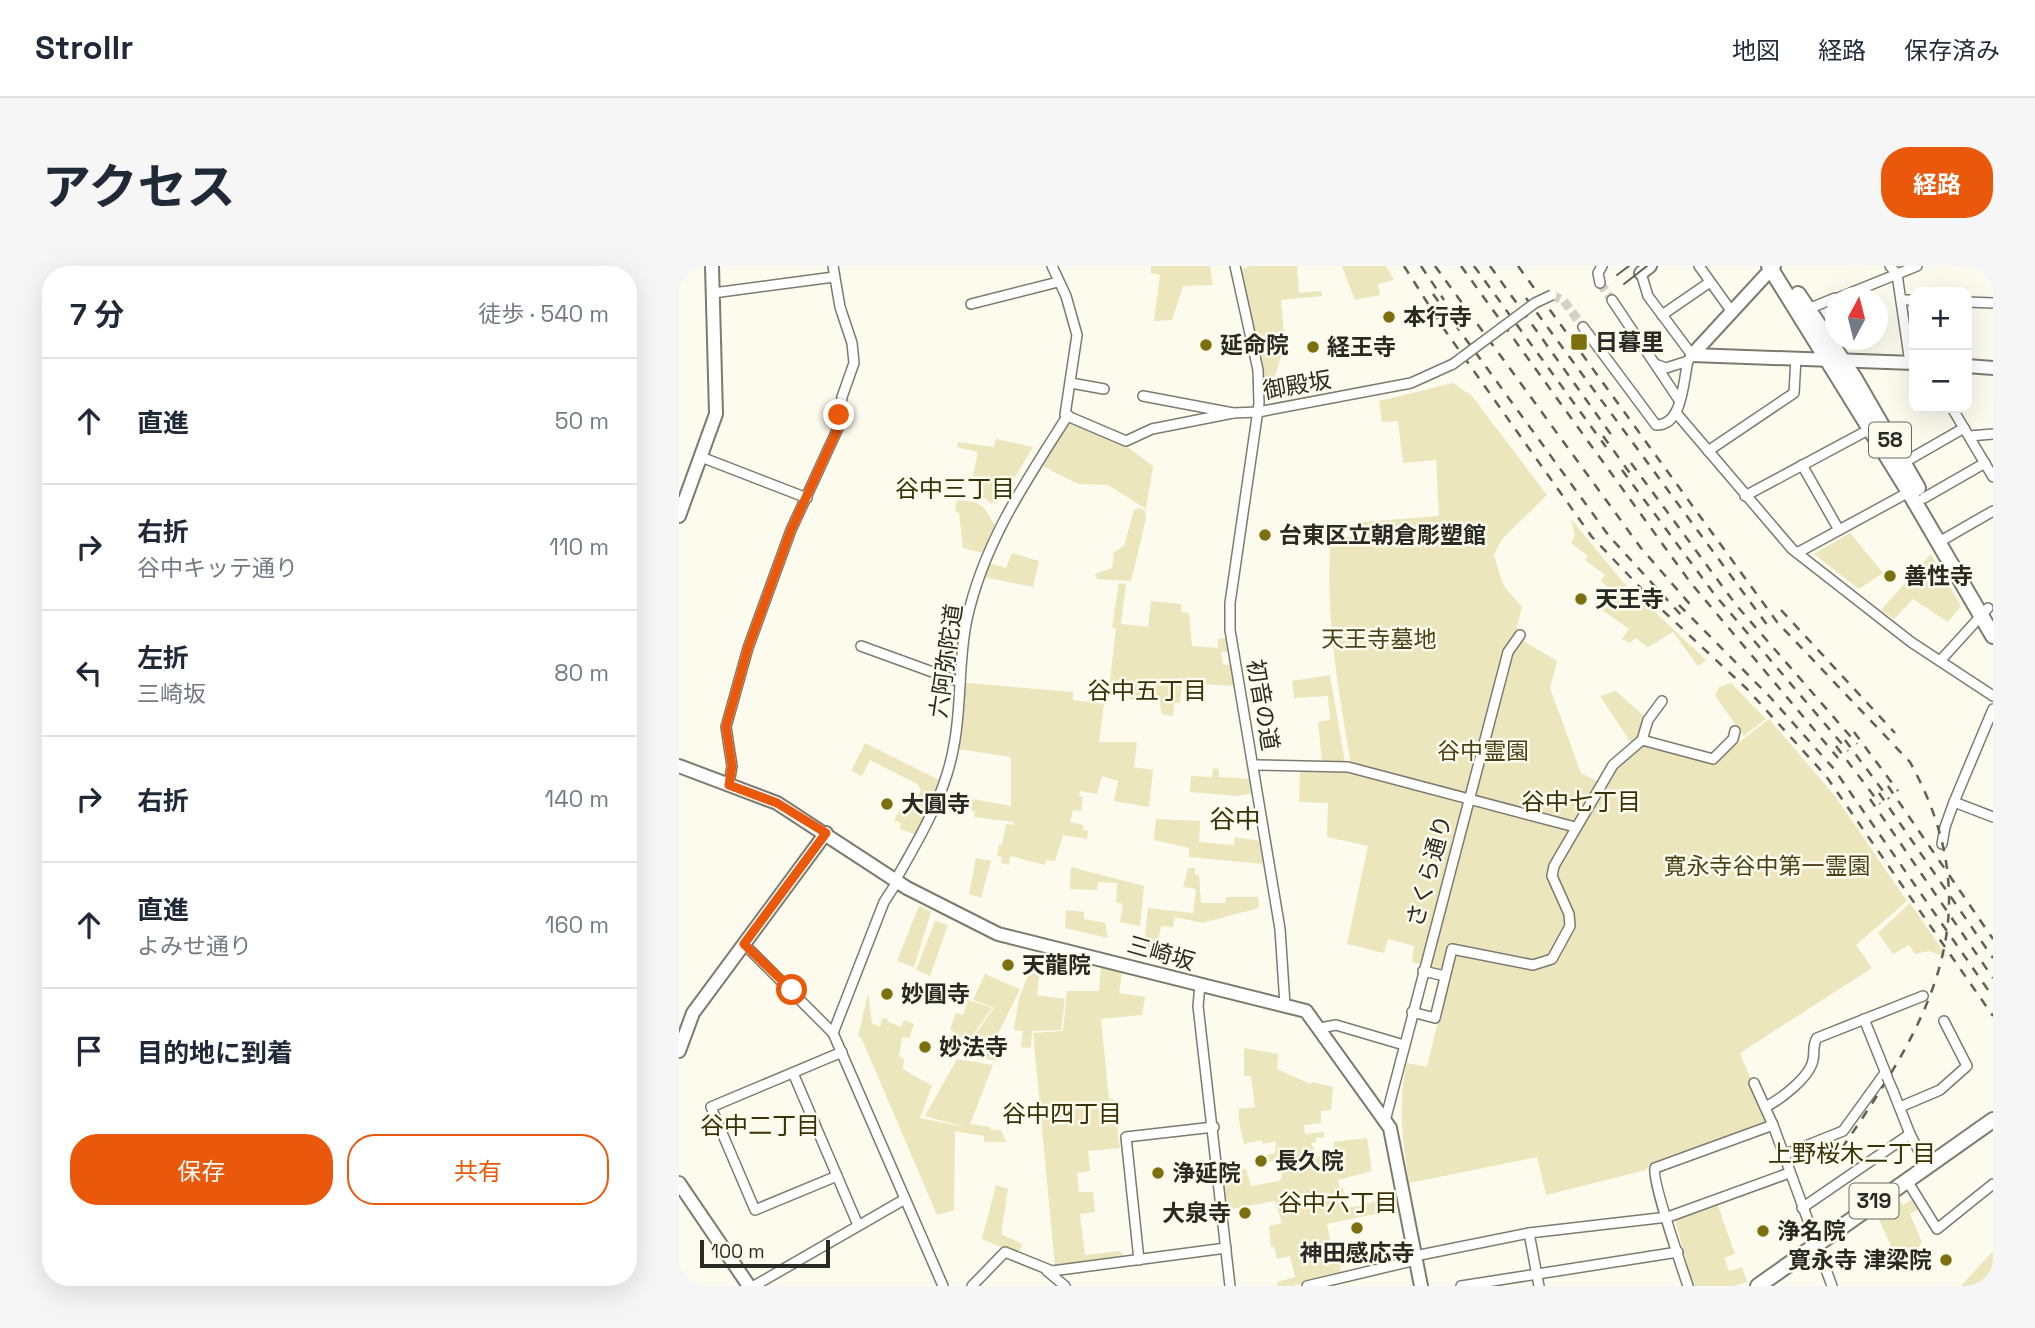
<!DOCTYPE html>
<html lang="ja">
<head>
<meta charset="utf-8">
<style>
	body { margin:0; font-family:"Space Grotesk","Noto Sans JP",sans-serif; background:#f6f6f7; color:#1f2937 }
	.controls { position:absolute; right:21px; top:21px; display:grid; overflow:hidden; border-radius:14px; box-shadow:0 7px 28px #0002 }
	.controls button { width:63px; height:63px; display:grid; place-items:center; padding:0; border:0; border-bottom:2px solid #e0e1e3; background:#fff; color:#1f2937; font:35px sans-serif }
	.compass { position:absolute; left:1146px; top:21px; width:63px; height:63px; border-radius:50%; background:#fff; box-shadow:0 7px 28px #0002; rotate:7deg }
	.scale { position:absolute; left:21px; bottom:18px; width:130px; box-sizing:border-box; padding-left:7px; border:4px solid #2a2a24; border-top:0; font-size:19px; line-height:24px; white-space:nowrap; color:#2a2a24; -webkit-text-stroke:5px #fdfbed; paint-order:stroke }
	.stop { position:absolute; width:21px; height:21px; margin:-16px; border:5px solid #ea580c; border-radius:50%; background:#fff }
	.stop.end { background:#ea580c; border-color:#fff; box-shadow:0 2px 7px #0008 }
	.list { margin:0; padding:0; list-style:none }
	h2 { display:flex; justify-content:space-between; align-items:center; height:91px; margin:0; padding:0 28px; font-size:30px }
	h2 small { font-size:23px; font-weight:400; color:#747a83 }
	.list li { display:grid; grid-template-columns:46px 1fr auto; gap:21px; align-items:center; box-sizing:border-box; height:126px; padding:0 28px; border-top:2px solid #e0e1e3 }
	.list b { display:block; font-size:26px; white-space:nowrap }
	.list p { margin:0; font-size:23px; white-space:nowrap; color:#747a83 }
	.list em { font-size:23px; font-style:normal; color:#747a83 }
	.actions { display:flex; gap:14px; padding:21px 28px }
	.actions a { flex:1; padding:16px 0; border:2px solid #ea580c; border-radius:28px; text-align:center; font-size:24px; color:#ea580c }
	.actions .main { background:#ea580c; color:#fff }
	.icon { flex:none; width:38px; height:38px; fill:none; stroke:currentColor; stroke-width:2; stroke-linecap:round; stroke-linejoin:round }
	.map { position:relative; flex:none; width:1314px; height:1020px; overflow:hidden; border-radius:28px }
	header { display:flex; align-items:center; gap:42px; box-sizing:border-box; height:98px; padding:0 35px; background:#fff; border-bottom:2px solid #e0e1e3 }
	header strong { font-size:33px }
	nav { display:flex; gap:38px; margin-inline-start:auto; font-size:24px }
	.intro { display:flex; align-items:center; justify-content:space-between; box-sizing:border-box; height:168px; padding:0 42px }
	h1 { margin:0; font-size:49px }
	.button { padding:18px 32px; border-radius:28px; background:#ea580c; color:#fff; font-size:24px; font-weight:700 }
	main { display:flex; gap:42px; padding:0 42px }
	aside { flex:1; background:#fff; border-radius:28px; box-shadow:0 7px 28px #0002 }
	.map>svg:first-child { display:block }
</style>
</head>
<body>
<header>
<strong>Strollr</strong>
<nav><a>地図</a><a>経路</a><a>保存済み</a></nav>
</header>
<div class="intro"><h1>アクセス</h1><a class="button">経路</a></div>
<main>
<aside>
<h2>7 分<small>徒歩 · 540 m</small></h2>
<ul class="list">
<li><svg class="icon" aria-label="ahead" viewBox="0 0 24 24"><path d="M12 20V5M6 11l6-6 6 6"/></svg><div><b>直進</b></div><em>50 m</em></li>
<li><svg class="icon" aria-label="right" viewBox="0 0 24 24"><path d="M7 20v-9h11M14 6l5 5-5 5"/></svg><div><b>右折</b><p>谷中キッテ通り</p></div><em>110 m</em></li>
<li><svg class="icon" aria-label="left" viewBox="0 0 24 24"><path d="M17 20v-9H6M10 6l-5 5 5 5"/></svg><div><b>左折</b><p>三崎坂</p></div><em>80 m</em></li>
<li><svg class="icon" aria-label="right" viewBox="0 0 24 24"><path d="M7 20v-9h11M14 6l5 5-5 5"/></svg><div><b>右折</b></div><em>140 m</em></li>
<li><svg class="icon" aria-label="ahead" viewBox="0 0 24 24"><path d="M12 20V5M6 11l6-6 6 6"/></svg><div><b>直進</b><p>よみせ通り</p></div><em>160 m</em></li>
<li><svg class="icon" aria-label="arrive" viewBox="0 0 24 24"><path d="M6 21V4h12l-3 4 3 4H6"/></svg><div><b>目的地に到着</b></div></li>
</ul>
<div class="actions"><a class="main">保存</a><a>共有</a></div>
</aside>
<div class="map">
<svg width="1314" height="1020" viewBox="0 0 1314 1020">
	<rect width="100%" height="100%" fill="#fdfbed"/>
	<g fill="#ebe6bb">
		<path d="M472,0H531L534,19L504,20L493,54L475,55L481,9L472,7Z"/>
		<path d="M571,0H618L620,27L642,25L643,30L602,34L606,78L594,116L583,113L560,4Z"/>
		<path d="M663,0H707L715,14L699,18L701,29L676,34Z"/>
		<path d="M774,117L793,130L868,229L823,273L815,289L824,319L843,341L836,370L878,395L871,422L902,507L926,519L937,501L964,480L979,481L1033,497L1090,453L1156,530L1228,635L1177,679L1193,702L1061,787L1089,856L970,899L967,904L867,929L858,891L730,917C724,875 718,838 728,797L748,801L771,706L733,696L735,680L709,673L705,687L668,678L689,580L648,571L649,537L620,536L621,501L673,504C660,426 645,350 652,270L683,271L684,256L760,250L757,194L724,197L719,155L703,156L700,135Z"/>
		<path d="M400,157L443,177L474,200L467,243L429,219L399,218L371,204L373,200L370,203L364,200L390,158L398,160Z"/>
		<path d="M317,173L354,181L322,234L317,232L313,238L300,228L302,217L293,215L299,186L278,181L279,176L315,181Z"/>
		<path d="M278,234C305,236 304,240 317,261L304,287L284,282L280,247L276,245Z"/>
		<path d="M461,242L466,245L467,253L452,315L418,313L416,308L433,302L435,286L445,280L455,244Z"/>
		<path d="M892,253L943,315L1027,394L1019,400L994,366L969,381L956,372L951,377L943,373L950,363L922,343L930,332L940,333L922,315L926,309L906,294L909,290L892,277L896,270Z"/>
		<path d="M1171,267L1204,307L1180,323L1135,288Z"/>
		<path d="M333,287L360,295L354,321L305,311L309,297L327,302Z"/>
		<path d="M1252,288L1282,340L1269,356L1234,333L1215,353L1202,344Z"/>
		<path d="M440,317L447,318L442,358L469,361L472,335L502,338V346L510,347L513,380L539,382V373L548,372L550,385L542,386L544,399H553L556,420L503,417L501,437H495L494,450L482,448L481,434L450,433V424H430L437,362L433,361Z"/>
		<path d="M651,409L666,497L643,495L639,456L651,454L649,430L615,432L613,415Z"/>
		<path d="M287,417L394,426V434L425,438L420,476H458L455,501L474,504L470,541L435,535L439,515L423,510L418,528L401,525L400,530L404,531L402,545L394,544L391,556L404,559V564L409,565L408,573L384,569L376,595L367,594L366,599L331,590L330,599L322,597L323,591L318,590L320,579H323L327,558L334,559L335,556L295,551L296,546L292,544L294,533L332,540V491L279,483Z"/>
		<path d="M1052,417L1087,453L1065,470L1036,430L1040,421Z"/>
		<path d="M937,425L966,451L962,470L952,477L921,430Z"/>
		<path d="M186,477L262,515L238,569L221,563L222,557L215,554L221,543L231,548L242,524L238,518L191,494L183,510L172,505Z"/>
		<path d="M534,502L540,503V511L572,513L574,527L559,530L511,526L512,510L533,511Z"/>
		<path d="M477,553L521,555L520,576L555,579L556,571L581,575L584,598L510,591V582L475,574Z"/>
		<path d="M297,592L312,595L302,632L290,628Z"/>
		<path d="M392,601L465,620L461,660L441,656L444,638L437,636L438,617L419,616L418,624L391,623Z"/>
		<path d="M509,602H516V609H520L522,637H546L547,631H579L580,642L523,657L496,651L494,661L482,660L477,683L465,680L469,642L514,647L517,623L504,621Z"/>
		<path d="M1231,637L1268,691L1250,685L1236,688L1230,679L1214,688L1199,667Z"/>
		<path d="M240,640L252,646L235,701L218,695Z"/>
		<path d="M387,644L405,646V653L426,657L429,672L386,662Z"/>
		<path d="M256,655L269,659L251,710L237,704Z"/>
		<path d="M357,689V702L361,703L358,729L386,733L382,764L353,765L352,782L342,781L344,765L335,764L340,732Z"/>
		<path d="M422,701L443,706L440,727L466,731L463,749L422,753L430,833H434L441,882L409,885L411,905L398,907L400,926H414L416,946L401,948L406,989L441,985L446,992L376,1000L354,767L384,765L388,725H420Z"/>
		<path d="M306,708L341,723L319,768L328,773L317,795L307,793L308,785L287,781L315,742L294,734Z"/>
		<path d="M189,727L193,757L201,761L203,753L208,752L209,756L222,761L225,754L235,758L230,772L223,771L220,790L225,793L224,803L253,820L241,852L286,861L246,850L278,793L314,799L291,858L311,861L312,864H322L327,876H305V870L276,865L275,944L258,949L182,771H179Z"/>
		<path d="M289,734L313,742L284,783L275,777L277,768L271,763L277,747L284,749Z"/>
		<path d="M565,782L599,788L598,803L631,818L633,816L654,821L652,844L642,845V857L625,859L626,868L645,866V871L637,872V876L632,877L638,890L653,889L655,876L688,872L693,905L659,914L661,923L669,921L664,923L669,942L699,935L701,947L648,958L652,978L661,979L665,999L661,1002L662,1008L613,1020H599L598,1016L616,1011L611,990L598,993L595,981H592L590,960L603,957L596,935L548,944L544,913L549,906L567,903L572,920L600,915L603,911L599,894L589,896L588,889L596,887L597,875L584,878L583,874L565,878C562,865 559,855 560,843L576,841L572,810H565Z"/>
		<path d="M317,919L329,923L322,968L343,978L339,988L303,973Z"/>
		<path d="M1218,930L1224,939L1234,933L1239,943L1231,948L1243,976L1237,985L1217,992L1196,944Z"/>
		<path d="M1038,937L1056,988L1045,992L1050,1005L1063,1001L1068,1016L1055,1020H1014L996,954Z"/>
		<path d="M1314,985V1020H1282Z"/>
	</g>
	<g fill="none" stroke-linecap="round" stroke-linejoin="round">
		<g stroke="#d3d1c5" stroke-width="9" stroke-dasharray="9 4.5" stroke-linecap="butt">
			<path d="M921,17L933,34"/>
			<path d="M873,29L885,35L904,61"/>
		</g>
		<g stroke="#7d7b6f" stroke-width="12">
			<g id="street">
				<path d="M373,0L387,30L398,69L386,149L447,175L473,163L554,147"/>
				<path d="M556,0L579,104L580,137L551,337V364L601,663L606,739"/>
				<path d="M1020,0L1053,46"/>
				<path d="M1211,0L1218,8L1231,97"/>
				<path d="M921,17L919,7L923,0"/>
				<path d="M34,27L155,11"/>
				<path d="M1159,32L1238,0"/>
				<path d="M933,34L1000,134"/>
				<path d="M1222,34H1235"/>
				<path d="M1288,36L1314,37"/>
				<path d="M292,38L379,16"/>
				<path d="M1129,43L1156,32"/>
				<path d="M983,49L1031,16"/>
				<path d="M904,61L977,159C1004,160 1004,115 1009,95L1013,89L969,30L962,7"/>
				<path d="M979,99L987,102L1009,95"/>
				<path d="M392,117L425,123"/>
				<path d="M464,130L554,147L579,146L732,117L774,98"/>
				<path d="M1273,142L1314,211"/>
				<path d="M998,148L1113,283L1232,376L1314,430"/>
				<path d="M1290,170L1314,168"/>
				<path d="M1029,185L1115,127L1117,92"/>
				<path d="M22,191L128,232"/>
				<path d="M1224,197L1285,162"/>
				<path d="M1123,199L1160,264"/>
				<path d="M1066,230L1191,163"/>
				<path d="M1245,232L1306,197"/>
				<path d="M1260,276L1314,245"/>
				<path d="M1118,287L1230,226"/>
				<path d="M182,380L281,416"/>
				<path d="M1261,395L1309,342"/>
				<path d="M1314,443L1275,536L1314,551"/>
				<path d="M963,474L969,454L983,435"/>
				<path d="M576,499L669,501L896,561"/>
				<path d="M50,518L53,500L47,461L69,382L112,264L160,160L163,131L175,97L173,77L161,41L154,0"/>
				<path d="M1263,578L1266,561L1275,536"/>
				<path d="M216,615C240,573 267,528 275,479C283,438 279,394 288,353C305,276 347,215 389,149"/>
				<path d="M65,678L154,767L264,1020"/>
				<path d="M744,705L766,710"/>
				<path d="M521,719L519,740L551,1020"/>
				<path d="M733,746L756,752L773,683L854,699L873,693L891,660L890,648L873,610L875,600L934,499L963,474L1034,493L1054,473L1056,465"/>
				<path d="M1185,753L1208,810"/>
				<path d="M641,762L657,759L725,779"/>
				<path d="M154,767L205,636L218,616"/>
				<path d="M114,807L179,959"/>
				<path d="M1075,817L1094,859L1153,1020"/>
				<path d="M1214,825L1231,868"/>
				<path d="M1086,841C1101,834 1131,811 1134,794C1136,785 1133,780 1138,772L1244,730"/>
				<path d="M1221,841L1261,824L1288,800L1265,755"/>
				<path d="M706,855L829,386L841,369"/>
				<path d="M1104,889L1164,865L1206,807"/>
				<path d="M158,910L76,944L32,841L163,786"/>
				<path d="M1227,913L1258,963L1314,918"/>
				<path d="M1123,942L1231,868L1247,899"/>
				<path d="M850,967L860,1020"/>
				<path d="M736,990L850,967L989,951L1110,907"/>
				<path d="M460,994L447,871L535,861"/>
				<path d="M368,1005L386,1020"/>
				<path d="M75,1020L226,933"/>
				<path d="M293,1020L326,986L373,1005L547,982"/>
				<path d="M628,1020L737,994"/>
				<path d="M782,1020L999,986"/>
				<path d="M1009,1020C1003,1002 972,912 976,902L1094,859"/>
			</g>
		</g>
		<g stroke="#7d7b6f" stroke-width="16">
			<g id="secondary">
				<path d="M962,7L971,0"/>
				<path d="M1013,89L1235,97"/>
				<path d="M1013,89L1095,0"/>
				<path d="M1288,100L1314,102"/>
				<path d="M0,250L37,148L33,0"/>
				<path d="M0,500L98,537L228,622L319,668L627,745L711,862L742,1020"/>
				<path d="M0,785L14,747L147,567"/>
				<path d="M0,917L70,1020"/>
			</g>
		</g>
		<g stroke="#7d7b6f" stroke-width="18">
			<g id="primary">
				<path d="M1090,0L1230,226L1314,370"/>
				<path d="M1119,28L1176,113L1239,222"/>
				<path d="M1079,1020L1314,854"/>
			</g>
		</g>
		<use href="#street" stroke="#fff" stroke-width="9"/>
		<use href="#secondary" stroke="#fff" stroke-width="12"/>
		<use href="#primary" stroke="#fff" stroke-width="14"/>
		<g stroke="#5f5f57" stroke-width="2">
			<path d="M938,9L950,0"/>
			<path d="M945,18L968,0"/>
		</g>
		<g stroke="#5f5f57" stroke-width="2.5" stroke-dasharray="9 9" stroke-linecap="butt">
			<path d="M725,0L765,63L913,271L980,341L1068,423L1147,510L1314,750"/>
			<path d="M742,0L765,34"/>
			<path d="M756,0L962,282L1016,344"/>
			<path d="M782,0L1011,316L1159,492"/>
			<path d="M795,0L927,181"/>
			<path d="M811,0L936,174"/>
			<path d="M839,0L1098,356L1231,496C1314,647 1252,753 1163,882"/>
			<path d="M754,28L930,270L1002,349"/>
			<path d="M847,32L1089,360"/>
			<path d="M924,170L953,210"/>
			<path d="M952,197L1058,340L1178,478"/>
			<path d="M943,204L1036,329L1169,485"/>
			<path d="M1000,339L1091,431L1155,503L1314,731"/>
			<path d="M1102,344L1216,467"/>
			<path d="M1175,466L1219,525"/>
			<path d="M1166,474L1210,533"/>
			<path d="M1157,480L1201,538"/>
			<path d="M1209,520L1314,673"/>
			<path d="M1200,527L1314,692"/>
			<path d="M1191,533L1314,712"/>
		</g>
		<g stroke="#7d7b6f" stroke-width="12" stroke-linecap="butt">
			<g id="street-bridge">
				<path d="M774,98L856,37L873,29"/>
				<path d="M1208,811L1214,825"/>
			</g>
		</g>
		<use href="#street-bridge" stroke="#fff" stroke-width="9"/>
	</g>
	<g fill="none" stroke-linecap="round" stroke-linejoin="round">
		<path stroke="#ea580c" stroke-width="9" d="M113,724L65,678L147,567L98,537L50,519L53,500L47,461L69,382L112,264L160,160V149"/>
	</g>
	<g fill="#7b6f0e" stroke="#fdfbed" stroke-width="2.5">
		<circle cx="710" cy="51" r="7"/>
		<rect x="891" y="67" width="18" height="18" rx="3.5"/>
		<circle cx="527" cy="79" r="7"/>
		<circle cx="634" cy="81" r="7"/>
		<circle cx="586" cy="269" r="7"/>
		<circle cx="1211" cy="310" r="7"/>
		<circle cx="902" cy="333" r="7"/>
		<circle cx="208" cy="538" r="7"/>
		<circle cx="329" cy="699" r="7"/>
		<circle cx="208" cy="728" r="7"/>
		<circle cx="246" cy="781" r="7"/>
		<circle cx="582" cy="895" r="7"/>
		<circle cx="479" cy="907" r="7"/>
		<circle cx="566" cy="947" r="7"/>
		<circle cx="678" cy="962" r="7"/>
		<circle cx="1084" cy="965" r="7"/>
		<circle cx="1267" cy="994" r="7"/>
	</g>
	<g text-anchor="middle" stroke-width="5" stroke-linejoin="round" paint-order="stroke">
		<g fill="#fdfbed" stroke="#696960" stroke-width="2">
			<rect x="1190" y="156.5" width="42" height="35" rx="5"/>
			<rect x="1170.5" y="917.5" width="49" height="35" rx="5"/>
		</g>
		<g font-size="21" font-weight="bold" fill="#2a2a24">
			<text x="1211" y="181">58</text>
			<text x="1195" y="942">319</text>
		</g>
		<g font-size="23" font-weight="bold" fill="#2a2a24" stroke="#fdfbed" text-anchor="start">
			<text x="724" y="59">本行寺</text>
			<text x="916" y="84">日暮里</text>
			<text x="541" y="87">延命院</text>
			<text x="648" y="89">経王寺</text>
			<text x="600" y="277">台東区立朝倉彫塑館</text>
			<text x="1225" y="318">善性寺</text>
			<text x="916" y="341">天王寺</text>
			<text x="222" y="546">大圓寺</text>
			<text x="343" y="707">天龍院</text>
			<text x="222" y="736">妙圓寺</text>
			<text x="260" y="789">妙法寺</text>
			<text x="596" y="903">長久院</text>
			<text x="493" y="915">浄延院</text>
			<text x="552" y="955" text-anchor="end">大泉寺</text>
			<text x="1098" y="973">浄名院</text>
			<text x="678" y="995" text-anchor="middle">神田感応寺</text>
			<text x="1253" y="1002" text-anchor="end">寛永寺 津梁院</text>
		</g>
		<g font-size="23" fill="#2a2a24" stroke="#fdfbed">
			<text transform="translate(618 119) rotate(-10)" y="8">御殿坂</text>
			<text transform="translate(267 395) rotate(-82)" y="8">六阿弥陀道</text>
			<text transform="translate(584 439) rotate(80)" y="8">初音の道</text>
			<text transform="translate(750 605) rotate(-75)" y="8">さくら通り</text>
			<text transform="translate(482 687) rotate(16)" y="8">三崎坂</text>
		</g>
		<g font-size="23" fill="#494318" stroke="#fdfbed">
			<text x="700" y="381">天王寺墓地</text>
			<text x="804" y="493">谷中霊園</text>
			<text x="1088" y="608">寛永寺谷中第一霊園</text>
		</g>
		<g font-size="24" fill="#383307" stroke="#fdfbed">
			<text x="276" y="231">谷中三丁目</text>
			<text x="468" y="433">谷中五丁目</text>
			<text x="902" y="544">谷中七丁目</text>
			<text x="383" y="856">谷中四丁目</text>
			<text x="81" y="868">谷中二丁目</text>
			<text x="1173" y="896">上野桜木二丁目</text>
			<text x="659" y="945">谷中六丁目</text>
		</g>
		<g font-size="26" fill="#383307" stroke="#fdfbed">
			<text x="556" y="562">谷中</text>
		</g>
	</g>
</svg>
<div class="controls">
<button>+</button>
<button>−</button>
</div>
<svg class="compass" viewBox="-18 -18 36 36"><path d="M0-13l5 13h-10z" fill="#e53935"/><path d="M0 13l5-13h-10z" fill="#747a83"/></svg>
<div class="scale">100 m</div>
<div class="stop" style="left:113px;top:724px"></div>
<div class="stop end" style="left:160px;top:149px"></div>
</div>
</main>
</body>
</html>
